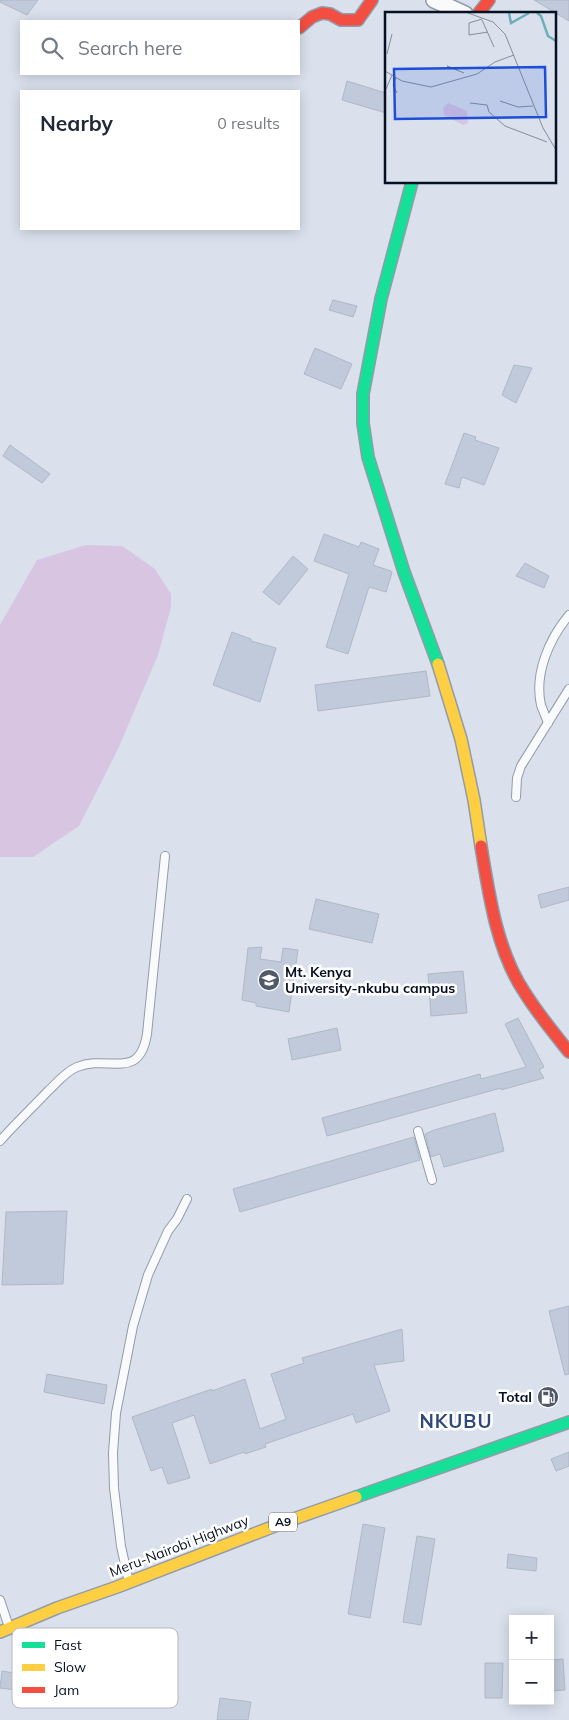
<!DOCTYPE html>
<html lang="en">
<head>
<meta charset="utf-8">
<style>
	body { margin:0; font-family:Mulish,sans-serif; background:#f2f2f3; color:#1f2937 }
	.controls { position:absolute; right:15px; bottom:15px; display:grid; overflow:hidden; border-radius:0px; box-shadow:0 2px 12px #0003 }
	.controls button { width:45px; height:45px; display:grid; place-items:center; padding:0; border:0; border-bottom:1px solid #e0e1e3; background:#fff; color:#1f2937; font:25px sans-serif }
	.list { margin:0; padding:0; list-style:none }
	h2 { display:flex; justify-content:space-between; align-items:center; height:65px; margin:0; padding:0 20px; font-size:21px }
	h2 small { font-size:16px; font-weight:400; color:#747a83 }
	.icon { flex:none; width:28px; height:28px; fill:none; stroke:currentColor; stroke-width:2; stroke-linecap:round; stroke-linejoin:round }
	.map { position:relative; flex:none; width:569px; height:1720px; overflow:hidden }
	.search { position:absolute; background:#fff; box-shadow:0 2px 12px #0003; left:20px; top:20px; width:280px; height:55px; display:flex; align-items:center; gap:12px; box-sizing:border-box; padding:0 18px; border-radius:0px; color:#747a83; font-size:19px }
	.panel { position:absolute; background:#fff; box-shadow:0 2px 12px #0003; left:20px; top:90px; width:280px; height:140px; border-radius:0px }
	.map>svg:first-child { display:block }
</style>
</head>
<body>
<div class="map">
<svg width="569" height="1720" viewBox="0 0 569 1720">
	<rect width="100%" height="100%" fill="#dae1ed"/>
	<path fill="#d7c5e2" d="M86,545L122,546L155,569L171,594V607L158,655L118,749L79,826L33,857H0V625L37,560Z"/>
	<g fill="#c1cada" stroke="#b0b8c8">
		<path d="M0,0H38L27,15L0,2Z"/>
		<path d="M534,0H569V21Z"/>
		<path d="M347,81L386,93V113L342,100Z"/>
		<path d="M333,300L357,306L353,317L329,310Z"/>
		<path d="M315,348L352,364L341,389L304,374Z"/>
		<path d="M514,365L532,368L516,403L502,395Z"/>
		<path d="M464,433L476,437L475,440L499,448L484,485L462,477L459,488L445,484Z"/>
		<path d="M10,445L50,474L42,483L3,456Z"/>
		<path d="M324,534L359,547L361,542L379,549L373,565L391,571L392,573L386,592L369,587L348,654L326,647L349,574L314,561Z"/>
		<path d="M293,556L308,569L279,605L263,592Z"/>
		<path d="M525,563L549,576L544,588L516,576Z"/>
		<path d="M232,632L251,639V641L276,648L260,702L213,685Z"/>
		<path d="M426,671L430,696L318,711L315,685Z"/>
		<path d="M569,887V900L541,908L538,895Z"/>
		<path d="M316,899L379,914L372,943L309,929Z"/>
		<path d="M262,947L260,959L281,962L283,948L298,950L289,1012L256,1006V1003L242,1000L248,948Z"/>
		<path d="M463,971L467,1013L431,1016L428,974Z"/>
		<path d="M518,1018L544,1067L539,1070L544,1078L501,1090V1088L327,1136L322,1118L480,1074L481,1079L526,1067L505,1024Z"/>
		<path d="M337,1028L341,1050L292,1060L288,1039Z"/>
		<path d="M495,1113L504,1151L444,1167L440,1154L431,1157L425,1134L434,1130Z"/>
		<path d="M414,1137L420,1160L240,1212L233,1189Z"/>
		<path d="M67,1211L63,1284L2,1285L6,1212Z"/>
		<path d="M569,1306V1374L565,1375L549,1311Z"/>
		<path d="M402,1329L404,1361L374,1365L390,1411L356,1423L353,1414L265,1444L266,1447L245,1454L244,1452L210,1464L194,1415L172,1423L190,1478L168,1484L162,1467L151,1471L132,1417L183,1399L212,1389V1391L245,1379L260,1429L286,1419L271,1374L304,1363L302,1358Z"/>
		<path d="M47,1374L107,1385L104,1404L44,1392Z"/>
		<path d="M569,1452V1466L556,1471L551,1459Z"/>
		<path d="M363,1524L385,1528L370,1618L348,1614Z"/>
		<path d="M417,1536L435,1539L421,1625L403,1622Z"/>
		<path d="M508,1554L537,1558L536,1571L507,1568Z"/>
		<path d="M563,1659L565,1690L550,1691V1677H552L551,1660Z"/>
		<path d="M485,1663H503L502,1698H485Z"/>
		<path d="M15,1668L39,1672L38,1677L50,1678L48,1695L31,1692L30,1698L15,1696L16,1690L0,1688L2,1671L14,1673Z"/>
		<path d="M220,1698L251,1702L248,1720H217Z"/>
	</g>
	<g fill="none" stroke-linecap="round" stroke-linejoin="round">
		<g stroke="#929ba9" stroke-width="10">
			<g id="lane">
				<path d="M548,723C546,717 543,711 541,705C534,674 549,639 569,615"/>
				<path d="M516,797L517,778L521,766L569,689"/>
				<path d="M418,1131L432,1180"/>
				<path d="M0,1141C15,1124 32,1108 48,1091C58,1082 65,1072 77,1067C109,1054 139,1082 147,1034L165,856"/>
				<path d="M128,1578L121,1546L114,1488L113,1453L116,1413L133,1326L148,1275L168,1231L177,1219L187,1199"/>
				<path d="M0,1600L8,1624"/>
			</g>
		</g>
		<g stroke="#929ba9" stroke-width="18">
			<path id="street" d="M434,0L465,14"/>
		</g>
		<g stroke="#929ba9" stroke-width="14">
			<g id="fast">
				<path d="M412,182L381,299L363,394V423L368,457L404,572L438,664"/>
				<path d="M356,1497L569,1422"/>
			</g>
		</g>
		<g stroke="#929ba9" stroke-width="14">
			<g id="slow">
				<path d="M438,664L461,739L474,800L481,846"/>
				<path d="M0,1632L57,1608L117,1587L285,1522L356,1497"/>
			</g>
		</g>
		<g stroke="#929ba9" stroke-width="14">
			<g id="jam">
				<path d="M478,14L489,0"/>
				<path d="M299,28L312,17L322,13L330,14L341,20H358L372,0"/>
				<path d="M481,846C489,895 497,952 525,993C538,1014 554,1033 569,1052"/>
			</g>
		</g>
		<use href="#lane" stroke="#f9fafc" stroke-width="8"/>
		<use href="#street" stroke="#f9fafc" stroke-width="15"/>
		<use href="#fast" stroke="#16e098" stroke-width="11"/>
		<use href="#slow" stroke="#ffcf43" stroke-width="11"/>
		<use href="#jam" stroke="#f24e42" stroke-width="11"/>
	</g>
	<defs>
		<g id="university-disc" transform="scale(1.125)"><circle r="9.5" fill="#50596a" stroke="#fff"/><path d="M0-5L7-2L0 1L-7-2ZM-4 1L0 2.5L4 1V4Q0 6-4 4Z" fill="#fff"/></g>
		<g id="fuel-disc" transform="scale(1.125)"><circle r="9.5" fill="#50596a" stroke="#fff"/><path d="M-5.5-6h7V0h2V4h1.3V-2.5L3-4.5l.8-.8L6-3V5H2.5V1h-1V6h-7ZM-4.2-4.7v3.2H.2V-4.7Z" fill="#fff"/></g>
	</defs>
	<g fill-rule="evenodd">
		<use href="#university-disc" x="269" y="980"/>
		<use href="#fuel-disc" x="548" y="1397"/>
	</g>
	<g text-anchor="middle" stroke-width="5" stroke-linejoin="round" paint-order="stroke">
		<rect fill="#fff" stroke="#515865" stroke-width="1" x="269" y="1512.5" width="28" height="19" rx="4"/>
		<g font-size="12" font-weight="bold" fill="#061023">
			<text x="283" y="1526">A9</text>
		</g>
		<g font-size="14" font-weight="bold" fill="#061023" stroke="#fff" text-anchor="start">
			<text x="285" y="977">Mt. Kenya<tspan x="285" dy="16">University-nkubu campus</tspan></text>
			<text x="532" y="1402" text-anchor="end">Total</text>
		</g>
		<g font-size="14" fill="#061023" stroke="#fff">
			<text transform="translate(179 1546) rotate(-21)" y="5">Meru-Nairobi Highway</text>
		</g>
		<g font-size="19" font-weight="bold" letter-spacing="1" fill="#304978" stroke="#fff">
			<text x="456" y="1428">NKUBU</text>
		</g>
	</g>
	<g transform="translate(385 12)">
		<rect width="171" height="171" fill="#dae1ed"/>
		<path d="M63,91L82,99L83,111L78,113L59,103L58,96Z" fill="#d7c5e2"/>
		<path fill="none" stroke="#6bb0b9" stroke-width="2.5" d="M124,1L126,11L144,1M152,1L156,4L163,24L171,29"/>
		<path fill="none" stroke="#858d9c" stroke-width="1" d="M83,1L108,10L120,22L158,116L171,138M97,7L84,11V23L103,20M97,8L109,35M2,42L7,22M73,58L62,54L79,61M0,59L17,69L46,75L92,62L110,50L129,43M11,66L8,73L12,81M1,77L7,63M115,89L133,95L148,94M85,91L102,93L104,100L120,114L162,130"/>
		<path fill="#1d4ed8" fill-opacity="0.15" stroke="#1d4ed8" stroke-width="2.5" d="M160,55L161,105L10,107L9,57Z"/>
		<rect width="171" height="171" fill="none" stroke="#061023" stroke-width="2.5"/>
	</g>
	<rect x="12" y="1628" width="166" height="80" rx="8" fill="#fff" stroke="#b4b7bd" stroke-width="1"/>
	<rect x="22" y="1642" width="23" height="6" fill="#16e098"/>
	<rect x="22" y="1664" width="23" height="7" fill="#ffcf43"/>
	<rect x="22" y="1687" width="23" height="6" fill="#f24e42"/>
	<g font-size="14" fill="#061023">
		<text x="54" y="1650">Fast</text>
		<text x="54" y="1672">Slow</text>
		<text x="54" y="1695">Jam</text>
	</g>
</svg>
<div class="controls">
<button>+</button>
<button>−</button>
</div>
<div class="search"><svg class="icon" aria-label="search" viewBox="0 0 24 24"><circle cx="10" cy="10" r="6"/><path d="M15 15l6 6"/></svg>Search here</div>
<section class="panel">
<h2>Nearby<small>0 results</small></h2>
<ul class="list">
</ul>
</section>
</div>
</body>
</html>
